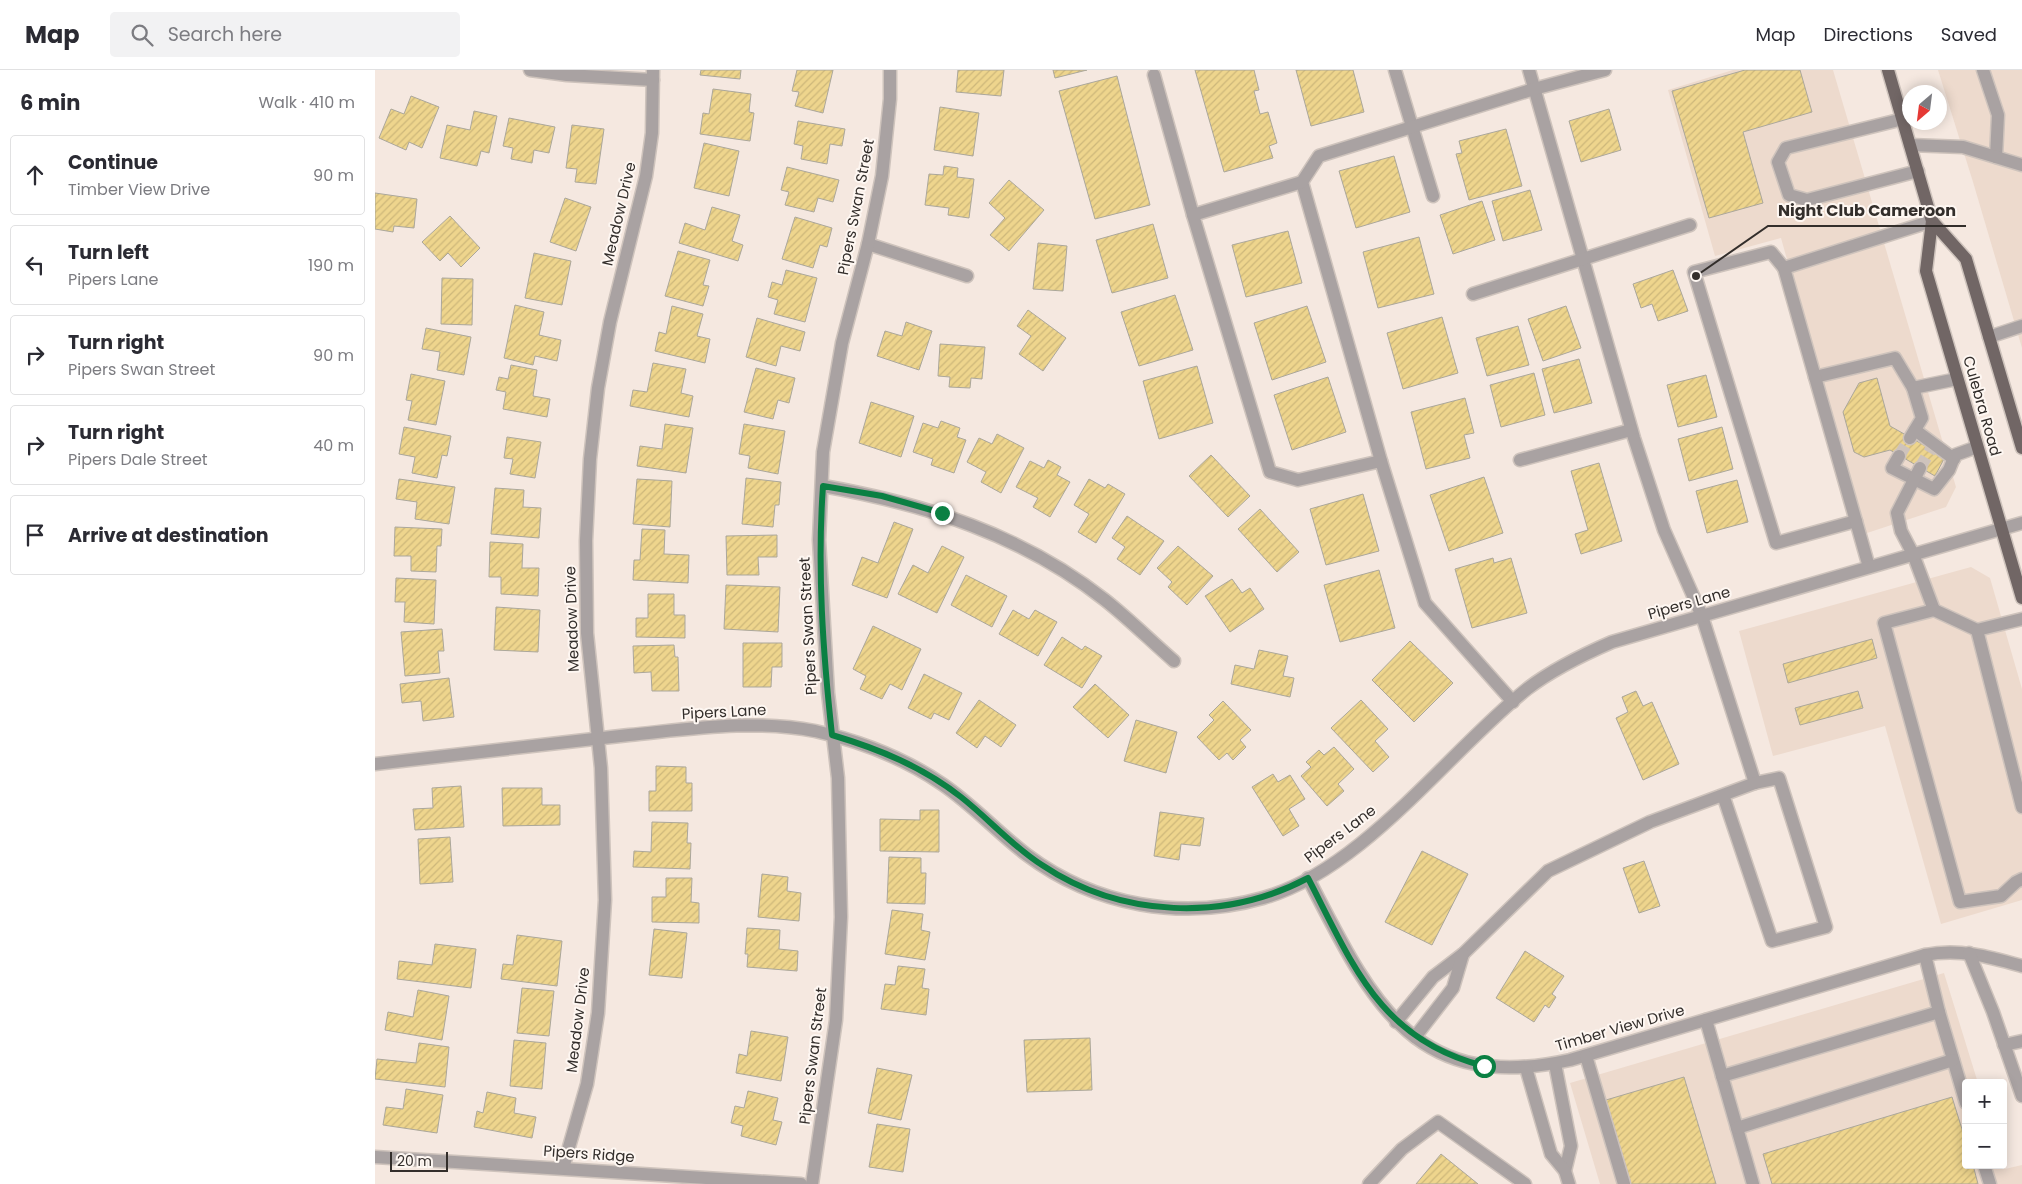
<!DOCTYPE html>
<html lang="en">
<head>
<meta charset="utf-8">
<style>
	body { margin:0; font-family:Poppins,sans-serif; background:#f2f2f3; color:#2b2b33 }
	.controls { position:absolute; right:15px; bottom:15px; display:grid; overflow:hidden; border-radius:5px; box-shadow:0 2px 12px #0003 }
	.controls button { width:45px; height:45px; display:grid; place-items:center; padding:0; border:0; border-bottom:1px solid #e1e1e2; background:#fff; color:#2b2b33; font:25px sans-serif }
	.compass { position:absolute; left:1527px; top:15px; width:45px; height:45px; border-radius:50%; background:#fff; box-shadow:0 2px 12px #0003; rotate:208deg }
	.scale { position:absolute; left:15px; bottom:12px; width:58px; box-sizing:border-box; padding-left:5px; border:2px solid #332e2b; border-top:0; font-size:14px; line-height:18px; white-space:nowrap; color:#332e2b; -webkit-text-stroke:4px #fef7f2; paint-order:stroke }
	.stop { position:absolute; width:15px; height:15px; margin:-11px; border:4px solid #0b8043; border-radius:50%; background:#fff }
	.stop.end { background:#0b8043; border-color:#fff; box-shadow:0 1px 5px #0008 }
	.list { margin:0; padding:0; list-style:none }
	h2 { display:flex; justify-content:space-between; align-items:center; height:65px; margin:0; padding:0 20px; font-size:21px }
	h2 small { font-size:16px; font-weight:400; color:#7c7c81 }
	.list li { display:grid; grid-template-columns:32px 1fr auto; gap:15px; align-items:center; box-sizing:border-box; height:80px; margin:0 10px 10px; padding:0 10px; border:1px solid #e1e1e2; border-radius:5px }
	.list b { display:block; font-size:19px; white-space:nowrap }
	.list p { margin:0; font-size:16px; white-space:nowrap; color:#7c7c81 }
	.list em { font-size:16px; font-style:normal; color:#7c7c81 }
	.icon { flex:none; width:28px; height:28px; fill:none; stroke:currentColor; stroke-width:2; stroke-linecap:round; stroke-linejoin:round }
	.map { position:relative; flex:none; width:1647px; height:1114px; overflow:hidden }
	header { display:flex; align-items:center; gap:30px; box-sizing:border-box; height:70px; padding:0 25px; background:#fff; border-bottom:1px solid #e1e1e2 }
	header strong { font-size:24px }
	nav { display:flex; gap:28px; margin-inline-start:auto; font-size:18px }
	.search { width:350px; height:45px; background:#f2f2f3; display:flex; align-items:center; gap:12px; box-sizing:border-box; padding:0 18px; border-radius:5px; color:#7c7c81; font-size:19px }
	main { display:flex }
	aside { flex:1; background:#fff }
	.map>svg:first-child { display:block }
</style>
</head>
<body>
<header>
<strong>Map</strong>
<div class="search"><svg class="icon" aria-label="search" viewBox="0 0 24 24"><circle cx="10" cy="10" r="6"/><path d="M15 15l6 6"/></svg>Search here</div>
<nav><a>Map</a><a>Directions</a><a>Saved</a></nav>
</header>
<main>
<aside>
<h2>6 min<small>Walk · 410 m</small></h2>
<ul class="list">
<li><svg class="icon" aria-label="ahead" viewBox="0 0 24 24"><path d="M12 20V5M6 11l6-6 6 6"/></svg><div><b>Continue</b><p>Timber View Drive</p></div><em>90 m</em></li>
<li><svg class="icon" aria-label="left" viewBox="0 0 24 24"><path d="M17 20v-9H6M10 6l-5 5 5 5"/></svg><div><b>Turn left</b><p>Pipers Lane</p></div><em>190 m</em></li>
<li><svg class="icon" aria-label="right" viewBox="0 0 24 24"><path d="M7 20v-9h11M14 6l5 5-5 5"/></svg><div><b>Turn right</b><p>Pipers Swan Street</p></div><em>90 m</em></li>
<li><svg class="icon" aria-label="right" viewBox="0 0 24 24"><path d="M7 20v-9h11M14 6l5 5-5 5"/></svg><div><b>Turn right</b><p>Pipers Dale Street</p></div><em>40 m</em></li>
<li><svg class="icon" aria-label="arrive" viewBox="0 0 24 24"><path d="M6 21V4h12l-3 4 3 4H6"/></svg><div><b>Arrive at destination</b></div></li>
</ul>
</aside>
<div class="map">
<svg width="1647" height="1114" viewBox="0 0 1647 1114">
	<defs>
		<pattern id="building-hatch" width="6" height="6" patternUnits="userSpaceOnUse" patternTransform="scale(1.25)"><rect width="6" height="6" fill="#eed58d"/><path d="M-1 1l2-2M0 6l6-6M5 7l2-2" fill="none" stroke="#cdb77a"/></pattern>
	</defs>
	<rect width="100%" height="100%" fill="#f5e8e0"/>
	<g fill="#eddacd">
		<path d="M1358,0H1458L1581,417L1571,437L1489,464L1406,168L1340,186L1293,20Z"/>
		<path d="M1563,0H1647V278L1598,112Z"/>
		<path d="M1596,497L1615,508L1647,619V830L1566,854L1510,656L1398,686L1364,561Z"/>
		<path d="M1569,903L1603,1013H1591V1095H1628L1630,1099L1647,1095V1114H1225L1195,1013Z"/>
	</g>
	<g fill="url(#building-hatch)" stroke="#aba79b">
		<path d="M326,0H366L365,9L325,5Z"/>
		<path d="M422,0H458L448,43L420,36L424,22L417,21Z"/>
		<path d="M583,0H629L626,26L581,22Z"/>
		<path d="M678,0H712L680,8Z"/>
		<path d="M820,0H879L884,20L879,21L885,44L893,42L902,73L894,76L898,88L849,102Z"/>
		<path d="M921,0H978L989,42L936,56Z"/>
		<path d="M1370,0H1425L1437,42L1368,62L1388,133L1334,148L1297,21Z"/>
		<path d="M742,6L775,135L720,149L684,21Z"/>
		<path d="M338,19L376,24L374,42L379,43L375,71L325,64L328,43L334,44Z"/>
		<path d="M36,26L64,37L47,78L34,72L31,80L4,68L16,39L29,44Z"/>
		<path d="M565,37L604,43L598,86L559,80Z"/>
		<path d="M1234,39L1246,80L1206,92L1194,51Z"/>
		<path d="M99,41L122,46L114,83L106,81L102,96L65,88L72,55L95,60Z"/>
		<path d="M134,48L180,57L174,83L159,80L157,93L136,89L138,78L128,76Z"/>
		<path d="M423,51L470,59L467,76L455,74L452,94L426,89L428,76L419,74Z"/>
		<path d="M197,55L229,59L221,114L200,112L202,99L191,98Z"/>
		<path d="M1131,59L1147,116L1094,130L1081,84L1087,83L1084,71Z"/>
		<path d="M329,73L364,81L354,126L319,118Z"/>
		<path d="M1019,86L1035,142L981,158L964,101Z"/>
		<path d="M569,96L583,98L582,107L599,109L594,148L573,145L574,138L550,135L554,104L568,105Z"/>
		<path d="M412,97L464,110L458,132L443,128L439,142L410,135L414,122L406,120Z"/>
		<path d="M634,110L669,140L634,181L615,165L630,148L614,133Z"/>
		<path d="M1155,120L1167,160L1128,171L1117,131Z"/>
		<path d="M0,123L42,129L39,158L19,156L18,162L0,159Z"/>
		<path d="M190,128L216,137L201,181L175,172Z"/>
		<path d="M1107,131L1120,170L1078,184L1065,145Z"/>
		<path d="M337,137L365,145L357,171L368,175L363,191L304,173L310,153L330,160Z"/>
		<path d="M75,146L105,178L86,197L73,183L65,191L47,172Z"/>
		<path d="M420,147L457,158L452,177L445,175L438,198L407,189Z"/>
		<path d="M778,154L793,208L737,223L721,170Z"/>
		<path d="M913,161L927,213L871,227L857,175Z"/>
		<path d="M1044,167L1059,224L1003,238L988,182Z"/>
		<path d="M663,173L692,176L688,221L658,219Z"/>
		<path d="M303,181L335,190L328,215L334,216L328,236L290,226Z"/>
		<path d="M159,183L196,191L187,235L150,228Z"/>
		<path d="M411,200L442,208L430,252L399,244L403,230L393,227L397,212L407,215Z"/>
		<path d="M1298,200L1313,241L1283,251L1277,234L1266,238L1258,214Z"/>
		<path d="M67,208L98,209L97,255L66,254Z"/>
		<path d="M800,225L818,280L764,296L746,242Z"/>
		<path d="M140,235L169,242L164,265L186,270L182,291L160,286L158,295L129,288Z"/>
		<path d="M297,236L328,244L322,266L335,269L330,293L280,281L284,262L291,264Z"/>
		<path d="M932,236L951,292L897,310L879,253Z"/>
		<path d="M1191,236L1206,278L1168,291L1153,249Z"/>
		<path d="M653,240L691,268L668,301L644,284L656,266L642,256Z"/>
		<path d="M1067,247L1083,303L1028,319L1012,263Z"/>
		<path d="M382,248L430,262L425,281L406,276L401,296L371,287Z"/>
		<path d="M531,252L557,261L544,300L502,286L510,261L527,266Z"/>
		<path d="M1143,256L1154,295L1112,306L1101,268Z"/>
		<path d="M51,258L96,267L89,305L62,300L65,282L47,279Z"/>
		<path d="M565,274L610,277L607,309L596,308L595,318L574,317L575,307L563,306Z"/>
		<path d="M1204,289L1217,333L1179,343L1167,299Z"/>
		<path d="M278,293L311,299L306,323L318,326L314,347L255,336L258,320L272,322Z"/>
		<path d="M136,295L162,300L158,326L175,329L172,347L128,339L131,322L121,320L124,307L133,309Z"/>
		<path d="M822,296L838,353L784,369L768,311Z"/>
		<path d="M381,298L420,308L414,333L403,330L398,349L369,342Z"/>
		<path d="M1159,303L1170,345L1126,357L1115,315Z"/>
		<path d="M36,304L70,311L61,355L33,350L37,331L31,330Z"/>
		<path d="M1331,305L1342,347L1303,357L1292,315Z"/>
		<path d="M953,307L971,362L917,380L899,325Z"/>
		<path d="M1502,308L1515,356L1570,387L1560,406L1515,380L1489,387L1479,382L1468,342L1484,313Z"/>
		<path d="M1090,328L1099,363L1089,365L1095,388L1051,399L1036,342Z"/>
		<path d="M496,332L539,346L526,387L484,373Z"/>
		<path d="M566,351L585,358L582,367L591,370L579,403L556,395L558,389L538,382L548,353L563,358Z"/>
		<path d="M290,354L318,358L311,403L262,396L265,376L287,379Z"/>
		<path d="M369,354L410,361L403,404L373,398L375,386L364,384Z"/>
		<path d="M29,357L76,366L72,386L67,385L62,408L37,403L40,387L24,384Z"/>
		<path d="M1347,357L1358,399L1314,411L1303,369Z"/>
		<path d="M622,364L649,378L626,423L606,412L611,402L592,392L604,368L617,374Z"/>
		<path d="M132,367L166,372L160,408L135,404L138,389L129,388Z"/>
		<path d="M836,385L875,426L853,447L814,406Z"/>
		<path d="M673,390L686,397L682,405L695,412L675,447L658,437L663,428L641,417L655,391L669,398Z"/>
		<path d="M1224,393L1247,471L1206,484L1200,464L1213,460L1196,401Z"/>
		<path d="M1109,407L1128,463L1074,481L1055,425Z"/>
		<path d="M371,408L406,412L404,435H400L398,457L367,454Z"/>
		<path d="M24,409L80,417L74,454L40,449L42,432L21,429Z"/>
		<path d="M262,409L297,411L295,457L258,454Z"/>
		<path d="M714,409L730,418L733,414L750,424L721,473L703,462L714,444L699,435Z"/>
		<path d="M1362,410L1373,452L1332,463L1321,421Z"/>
		<path d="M120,418L149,420L148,437L166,438L164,468L116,464Z"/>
		<path d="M988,424L1004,481L951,495L935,439Z"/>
		<path d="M885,439L924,482L902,502L863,459Z"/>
		<path d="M752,446L789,471L765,505L742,489L750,477L737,468Z"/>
		<path d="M519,452L538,459L512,528L477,515L487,487L503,493Z"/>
		<path d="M20,457L67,459L66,476H62L61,502L36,501V486H19Z"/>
		<path d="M267,459L290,460L289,484L314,485L313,513L258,510L259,490H265Z"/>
		<path d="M402,465V487H383L384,505H352L351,466Z"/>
		<path d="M115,472L148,474L147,498H164L163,526L126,524V507H114Z"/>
		<path d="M567,476L589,487L562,543L523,524L538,495L553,503Z"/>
		<path d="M803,476L838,506L812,535L793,517L797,512L782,498Z"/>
		<path d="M1118,488L1119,493L1136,488L1152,543L1097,558L1080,499Z"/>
		<path d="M1004,500L1020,558L965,572L949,515Z"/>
		<path d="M591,505L632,526L617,557L576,535Z"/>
		<path d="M21,508L61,510L59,554L29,552L30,532H20Z"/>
		<path d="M857,509L867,523L875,518L889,539L855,562L830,526Z"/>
		<path d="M351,515L405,517L403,562L349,559Z"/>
		<path d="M273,524H299V545H310V568L261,567V548H273Z"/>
		<path d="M121,537L165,540L163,582L119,580Z"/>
		<path d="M638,540L654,549L660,540L682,552L663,586L624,564Z"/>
		<path d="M498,556L546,579L527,620L515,614L507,629L485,619L491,606L478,599Z"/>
		<path d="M67,559L69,581H63L65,603L30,606L26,562Z"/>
		<path d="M687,567L707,580L710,576L727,586L707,618L669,595Z"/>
		<path d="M1497,569L1502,588L1413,613L1408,594Z"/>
		<path d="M1035,571L1078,613L1039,652L997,610Z"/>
		<path d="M368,573H407V597H397L396,617H368Z"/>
		<path d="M299,575L300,587H303L304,621H277L276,602L259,603L258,576Z"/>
		<path d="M884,580L913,586L908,606L919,608L915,627L856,614L860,595L879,599Z"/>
		<path d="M549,604L587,623L574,650L559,643L556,649L533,638Z"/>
		<path d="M74,608L79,647L48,651L46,631L27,633L25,614Z"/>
		<path d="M720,614L754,645L733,668L698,637Z"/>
		<path d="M1261,621L1268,636L1277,632L1304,694L1268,710L1241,648L1253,642L1247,627Z"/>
		<path d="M1483,621L1488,638L1425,655L1420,638Z"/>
		<path d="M604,630L641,655L626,677L610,666L602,678L581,663Z"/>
		<path d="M986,630L1013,659L1000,671L1014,687L998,702L956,658Z"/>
		<path d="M848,631L876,660L865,670L871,677L858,690L852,683L844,690L822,667L839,650L834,645Z"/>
		<path d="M761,650L802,662L791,703L749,691Z"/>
		<path d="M959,677L979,699L963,714L969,721L952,736L926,706L936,697L931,692L944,680L949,685Z"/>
		<path d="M281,696L311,697V713H317V741H274V721H281Z"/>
		<path d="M898,704L903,712L915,705L930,729L914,739L924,756L908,766L877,717Z"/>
		<path d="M86,716L89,757L40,760L38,739L58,738L57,718Z"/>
		<path d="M127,718H167V735H185V755L128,756Z"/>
		<path d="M545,740H564V782L505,781V749L545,750Z"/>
		<path d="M785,742L829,748L825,776L806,774L804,790L779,786Z"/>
		<path d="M277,752L313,753L312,773H316L315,799L258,797L259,781L276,782Z"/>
		<path d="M75,767L78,812L45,814L43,769Z"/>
		<path d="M1047,781L1093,804L1057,875L1010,852Z"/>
		<path d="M514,787L546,788V803H551L550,834L512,833Z"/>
		<path d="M1269,791L1285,836L1264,843L1248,798Z"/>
		<path d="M387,804L413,807L412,821L426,823L424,851L383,847Z"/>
		<path d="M291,808H317L316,832L324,833V853L277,852V827H291Z"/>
		<path d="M517,840L548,844L546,860L555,862L550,890L510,884Z"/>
		<path d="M372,858L405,860L404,879L423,881L422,901L372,897L373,884H370Z"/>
		<path d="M279,859L312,863L307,908L274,905Z"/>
		<path d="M142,865L187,871L182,916L126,909L128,894L138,895Z"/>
		<path d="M60,874L101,879L96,918L22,909L24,891L57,895Z"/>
		<path d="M1150,881L1189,906L1177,924L1181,927L1174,938L1170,935L1159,952L1121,928Z"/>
		<path d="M523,896L550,899L547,918L554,919L551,945L506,939L510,914L520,915Z"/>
		<path d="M147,918L179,921L174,966L142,963Z"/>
		<path d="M43,920L74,926L67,970L10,960L13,942L38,947Z"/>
		<path d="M376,961L413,967L406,1011L361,1003L364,984L372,986Z"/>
		<path d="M715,968L717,1020L652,1022L649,970Z"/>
		<path d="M139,970L171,973L167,1019L135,1016Z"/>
		<path d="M44,973L74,977L70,1017L0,1009L2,989L41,993Z"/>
		<path d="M502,998L537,1005L526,1050L493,1043Z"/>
		<path d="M1309,1007L1341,1114H1256L1231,1030Z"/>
		<path d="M31,1019L68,1025L62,1063L8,1055L11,1037L28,1039Z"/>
		<path d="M373,1021L403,1028L398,1050L407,1052L401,1075L366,1066L368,1056L356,1053L360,1036L369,1038Z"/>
		<path d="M112,1022L141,1028L139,1043L161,1047L157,1068L99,1057L102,1041L108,1043Z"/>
		<path d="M1577,1027L1591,1072V1095H1598L1603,1114H1397L1388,1084Z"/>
		<path d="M502,1054L535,1059L528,1102L494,1097Z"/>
		<path d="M1066,1084L1103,1114H1041Z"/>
	</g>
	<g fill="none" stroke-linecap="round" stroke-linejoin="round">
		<g stroke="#cec3bc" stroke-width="12" stroke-dasharray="12 6" stroke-linecap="butt">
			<path d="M1524,386L1535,368"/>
			<path d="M1545,398L1556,379"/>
		</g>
		<g stroke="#cec3bc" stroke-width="15">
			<g id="minor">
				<path d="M155,0L192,5L278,10"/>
				<path d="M1020,0L1058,126"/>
				<path d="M1154,0L1259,368L1289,460L1327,546L1380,713"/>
				<path d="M1608,0L1623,45L1621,87"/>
				<path d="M779,5L818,145"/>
				<path d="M1528,49L1411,78L1403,92L1414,125L1432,130L1543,101"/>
				<path d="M1535,75L1588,77L1647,95"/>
				<path d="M927,112L1006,391"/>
				<path d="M493,174L592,206"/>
				<path d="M1409,198L1396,182L1319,202L1401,473L1481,451"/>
				<path d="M1098,224L1315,155"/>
				<path d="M1614,267L1647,256"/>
				<path d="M1440,307L1520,288L1538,318L1582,309"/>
				<path d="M1540,360L1579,389"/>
				<path d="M1535,368L1547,348L1538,318"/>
				<path d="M1524,386L1517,398L1559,419L1574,400L1580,385L1602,377"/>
				<path d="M1145,390L1256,360"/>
				<path d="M1545,398L1522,443L1526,461L1538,484L1559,540L1509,553L1585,832L1626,826L1641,812L1647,809"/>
				<path d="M448,416C550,434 648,465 730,530C754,549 776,571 799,591"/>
				<path d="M1494,497L1409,198L1557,151"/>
				<path d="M1559,540L1602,560"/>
				<path d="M1647,549L1602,560L1647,737"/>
				<path d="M1138,632L1050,533L1006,391L923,410L895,402L818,145L927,112L944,86L1159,19L1230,0"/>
				<path d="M0,694C85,684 170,674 254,665C316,659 379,649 440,661C485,671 529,688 567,714C598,735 623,763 652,785C720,836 807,851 888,828C988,800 1073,682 1152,619C1178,599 1207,585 1237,572L1647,453"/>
				<path d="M933,808C995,928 1037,1025 1195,990L1550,885C1584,878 1615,887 1647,896"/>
				<path d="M1594,883L1618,942L1647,1026"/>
				<path d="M1564,942L1591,1033"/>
				<path d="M1331,950L1378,1114"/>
				<path d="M1021,952L1058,907L1088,884L1173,801L1275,752L1380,713L1404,708L1451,857L1397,871L1348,725"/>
				<path d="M1040,967L1078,918L1088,884"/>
				<path d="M1629,975L1647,971"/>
				<path d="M1211,986L1249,1114"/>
				<path d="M1180,994L1196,1076L1190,1101"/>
				<path d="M1151,998L1176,1084L1190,1101L1194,1114"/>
				<path d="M1347,1006L1564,942L1550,885"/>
				<path d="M1362,1058L1578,990"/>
				<path d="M0,1087L426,1114"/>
				<path d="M1609,1095L1615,1114"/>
				<path d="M188,1098L212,1014L223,943L230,830L226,698L212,563L211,471L215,389L223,318L235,252L271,106L277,63L278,0"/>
				<path d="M437,1114L461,950L466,847L463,708L453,623L444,470L448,382L467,273L493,174L507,106L515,29V0"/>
				<path d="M994,1114L1027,1079L1063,1052L1150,1114"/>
			</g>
		</g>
		<g stroke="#cec3bc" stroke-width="15">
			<g id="major">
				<path d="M1513,0L1557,151L1551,201L1647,528"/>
				<path d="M1557,151L1591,189L1647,378"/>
			</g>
		</g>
		<use href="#minor" stroke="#a9a2a2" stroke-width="12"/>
		<use href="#major" stroke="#716665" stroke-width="12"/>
	</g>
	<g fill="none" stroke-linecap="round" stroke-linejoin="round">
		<path stroke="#0b8043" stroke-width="6" d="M567,443L507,426L448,416C442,499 448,583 457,665C504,679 548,697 586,727C614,749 637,776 667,795C746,848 850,852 933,808C978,895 1005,970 1109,996"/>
	</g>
	<g text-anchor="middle" stroke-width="4" stroke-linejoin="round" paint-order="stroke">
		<g font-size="15" fill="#332e2b" stroke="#fef7f2">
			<text transform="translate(481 137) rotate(-79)" y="5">Pipers Swan Street</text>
			<text transform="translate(244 144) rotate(-77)" y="5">Meadow Drive</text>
			<text transform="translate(1607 336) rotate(74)" y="5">Culebra Road</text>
			<text transform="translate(1314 533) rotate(-16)" y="5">Pipers Lane</text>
			<text transform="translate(197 549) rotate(-92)" y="5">Meadow Drive</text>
			<text transform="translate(433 556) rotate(-93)" y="5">Pipers Swan Street</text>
			<text transform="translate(349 642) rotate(-3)" y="5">Pipers Lane</text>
			<text transform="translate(965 764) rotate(-37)" y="5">Pipers Lane</text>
			<text transform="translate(203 950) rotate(-83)" y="5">Meadow Drive</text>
			<text transform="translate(1245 958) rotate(-16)" y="5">Timber View Drive</text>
			<text transform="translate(438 986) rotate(-83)" y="5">Pipers Swan Street</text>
			<text transform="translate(214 1084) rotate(4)" y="5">Pipers Ridge</text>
		</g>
	</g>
	<path fill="none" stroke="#332e2b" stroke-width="2" d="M1321 206L1393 156H1591"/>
	<circle fill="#332e2b" stroke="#fef7f2" stroke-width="2" cx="1321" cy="206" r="5"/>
	<g font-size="16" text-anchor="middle" font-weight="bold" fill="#332e2b" stroke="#fef7f2" stroke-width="4" stroke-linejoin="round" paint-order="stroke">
		<text x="1492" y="146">Night Club Cameroon</text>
	</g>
</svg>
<div class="controls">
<button>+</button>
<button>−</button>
</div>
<svg class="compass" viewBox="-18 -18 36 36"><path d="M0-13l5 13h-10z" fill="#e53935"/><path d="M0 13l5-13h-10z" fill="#7c7c81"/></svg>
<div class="scale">20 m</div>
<div class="stop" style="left:1109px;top:996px"></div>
<div class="stop end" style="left:567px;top:443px"></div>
</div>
</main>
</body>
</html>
